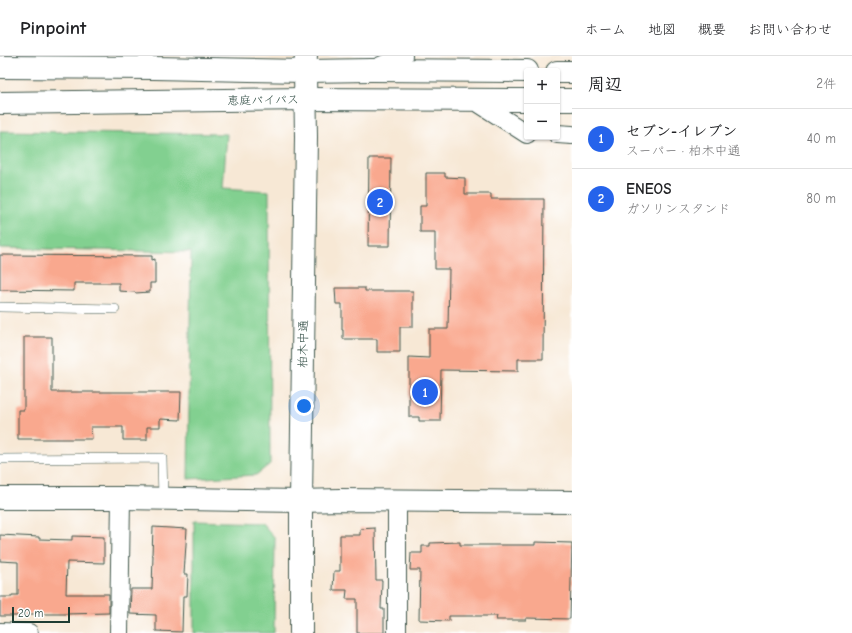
<!DOCTYPE html>
<html lang="ja">
<head>
<meta charset="utf-8">
<style>
	body { margin:0; font-family:"Comic Neue","Klee One",sans-serif; background:#f6f6f6; color:#202124 }
	.controls { position:absolute; right:12px; top:12px; display:grid; overflow:hidden; border-radius:4px; box-shadow:0 1px 3px #0004 }
	.controls button { width:36px; height:36px; display:grid; place-items:center; padding:0; border:0; border-bottom:1px solid #e0e0e0; background:#fff; color:#202124; font:20px sans-serif }
	.scale { position:absolute; left:12px; bottom:10px; width:58px; box-sizing:border-box; padding-left:4px; border:2px solid #1f3d34; border-top:0; font-size:11px; line-height:14px; white-space:nowrap; color:#1f3d34; -webkit-text-stroke:3px #fff; paint-order:stroke }
	.you { position:absolute; left:304px; top:350px; width:14px; height:14px; margin:-10px; border:3px solid #fff; border-radius:50%; background:#1a73e8; box-shadow:0 0 0 6px #1a73e833 }
	.badge { display:grid; place-items:center; width:26px; height:26px; border-radius:50%; background:#2563eb; color:#fff; font-size:13px; font-weight:700 }
	.pin { position:absolute; translate:-50% -50%; border:2px solid #fff; box-shadow:0 1px 4px #0006 }
	.list { margin:0; padding:0; list-style:none }
	h2 { display:flex; justify-content:space-between; align-items:center; height:52px; margin:0; padding:0 16px; font-size:17px }
	h2 small { font-size:13px; font-weight:400; color:#757577 }
	.list li { display:grid; grid-template-columns:26px 1fr auto; gap:12px; align-items:center; box-sizing:border-box; height:60px; padding:0 16px; border-top:1px solid #e0e0e0 }
	.list b { display:block; font-size:15px; white-space:nowrap }
	.list p { margin:0; font-size:13px; white-space:nowrap; color:#757577 }
	.list em { font-size:13px; font-style:normal; color:#757577 }
	.map { position:relative; flex:none; width:572px; height:577px; overflow:hidden }
	header { display:flex; align-items:center; gap:24px; box-sizing:border-box; height:56px; padding:0 20px; background:#fff; border-bottom:1px solid #e0e0e0 }
	header strong { font-size:19px }
	nav { display:flex; gap:22px; margin-inline-start:auto; font-size:14px }
	main { display:flex }
	aside { flex:1; background:#fff }
	.map>svg:first-child { display:block }
</style>
</head>
<body>
<header>
<strong>Pinpoint</strong>
<nav><a>ホーム</a><a>地図</a><a>概要</a><a>お問い合わせ</a></nav>
</header>
<main>
<div class="map">
<svg width="572" height="577" viewBox="0 0 572 577">
	<rect width="100%" height="100%" fill="#fff"/>
	<filter id="ink" filterUnits="userSpaceOnUse"><feTurbulence type="fractalNoise" baseFrequency=".025" numOctaves="2"/><feDisplacementMap in="SourceGraphic" scale="8" xChannelSelector="R" yChannelSelector="G"/><feConvolveMatrix kernelMatrix="1 2 1 2 8 2 1 2 1" color-interpolation-filters="sRGB"/></filter>
	<filter id="wash" filterUnits="userSpaceOnUse"><feTurbulence type="fractalNoise" baseFrequency=".012" numOctaves="4" result="noise"/><feDisplacementMap in="SourceGraphic" scale="16" xChannelSelector="R" yChannelSelector="G"/><feGaussianBlur stdDeviation="0.9" result="paint"/><feColorMatrix in="noise" values="0 0 0 0 0 0 0 0 0 0 0 0 0 0 0 0 0 1.4 0 .05"/><feComposite in="paint" operator="in"/></filter>
	<g filter="url(#wash)">
		<rect width="100%" height="100%" fill="#f7e8d5"/>
		<g fill="#82d090" stroke="#508662">
			<path d="M0,75L227,78L223,132L269,135L270,408L256,419L188,423L191,196L0,192Z"/>
			<path d="M194,465L262,467L275,482L274,577H194Z"/>
		</g>
		<g id="blocks">
			<g fill="#f9a88e">
				<path d="M369,102H391L390,190H368Z"/>
				<path d="M426,117H445V121L465,122V138H491V143H544L543,303H518V315L441,314L440,365H419V361H409V301L429,302V273H448L449,213H435V176H420V150H426Z"/>
				<path d="M0,199L152,200V204L155,203V227H150V236L135,237V236L119,235V227H74V235L0,234Z"/>
				<path d="M335,232H365V235H413V271H400V296H377V283H343V274H342V248H336Z"/>
				<path d="M24,281H52V336H181L180,364L160,363V371H147V384H123V371H91L92,383H18V354H24Z"/>
				<path d="M153,471L187,473L184,518H188L187,540H183L182,576L156,575V559L130,558L131,533H152L153,499H152Z"/>
				<path d="M375,472L376,524H382L381,553H384V577H357V543H346L347,534H333L334,515H340V479H360V473Z"/>
				<path d="M0,479L39,481V483L72,484V480L104,481V507L67,506L66,538H109V557L65,558H29V560H0V541H12V539H18V506L0,505Z"/>
				<path d="M460,486V489H535V486L572,487L570,563L526,562V564H496L497,560H449V565L419,564L420,514H410L411,497H422V490H430V487Z"/>
			</g>
		</g>
	</g>
	<g filter="url(#ink)">
		<use href="#blocks" fill-opacity="0" stroke="#3f574c" stroke-width="1"/>
		<g fill="none" stroke-linecap="round" stroke-linejoin="round">
			<g stroke="#3f574c" stroke-width="10">
				<g id="lane">
					<path d="M0,251L115,253"/>
					<path d="M0,403L162,402L163,443"/>
				</g>
			</g>
			<g stroke="#3f574c" stroke-width="20">
				<g id="street">
					<path d="M374,13L403,0"/>
					<path d="M474,44L527,78"/>
					<path d="M557,78L572,79"/>
					<path d="M0,576L29,577"/>
					<path d="M119,577L121,442"/>
					<path d="M397,577V445"/>
				</g>
			</g>
			<g stroke="#3f574c" stroke-width="24">
				<g id="secondary">
					<path d="M0,442H121L301,445L340,444L572,446"/>
					<path d="M301,577V445L306,81L305,15L306,0"/>
				</g>
			</g>
			<g stroke="#3f574c" stroke-width="24">
				<g id="highway">
					<path d="M0,11L154,12L305,15L372,14L527,15"/>
					<path d="M557,16H572"/>
					<path d="M557,44H572"/>
					<path d="M0,47L306,43L527,44"/>
				</g>
			</g>
			<use href="#lane" stroke="#fff" stroke-width="9"/>
			<use href="#street" stroke="#fff" stroke-width="18"/>
			<use href="#secondary" stroke="#fff" stroke-width="22"/>
			<use href="#highway" stroke="#fff" stroke-width="22"/>
		</g>
	</g>
	<g text-anchor="middle" stroke-width="3.5" stroke-linejoin="round" paint-order="stroke">
		<g font-size="12" fill="#1f3d34" stroke="#fff">
			<text transform="translate(263 44) rotate(-1)" y="4">恵庭バイパス</text>
			<text transform="translate(303 288) rotate(-89)" y="4">柏木中通</text>
		</g>
	</g>
</svg>
<div class="controls">
<button>+</button>
<button>−</button>
</div>
<div class="scale">20 m</div>
<div class="you"></div>
<div class="pin badge" style="left:425px;top:336px">1</div>
<div class="pin badge" style="left:380px;top:146px">2</div>
</div>
<aside>
<h2>周辺<small>2件</small></h2>
<ul class="list">
<li><span class="badge">1</span><div><b>セブン-イレブン</b><p>スーパー · 柏木中通</p></div><em>40 m</em></li>
<li><span class="badge">2</span><div><b>ENEOS</b><p>ガソリンスタンド</p></div><em>80 m</em></li>
</ul>
</aside>
</main>
</body>
</html>
